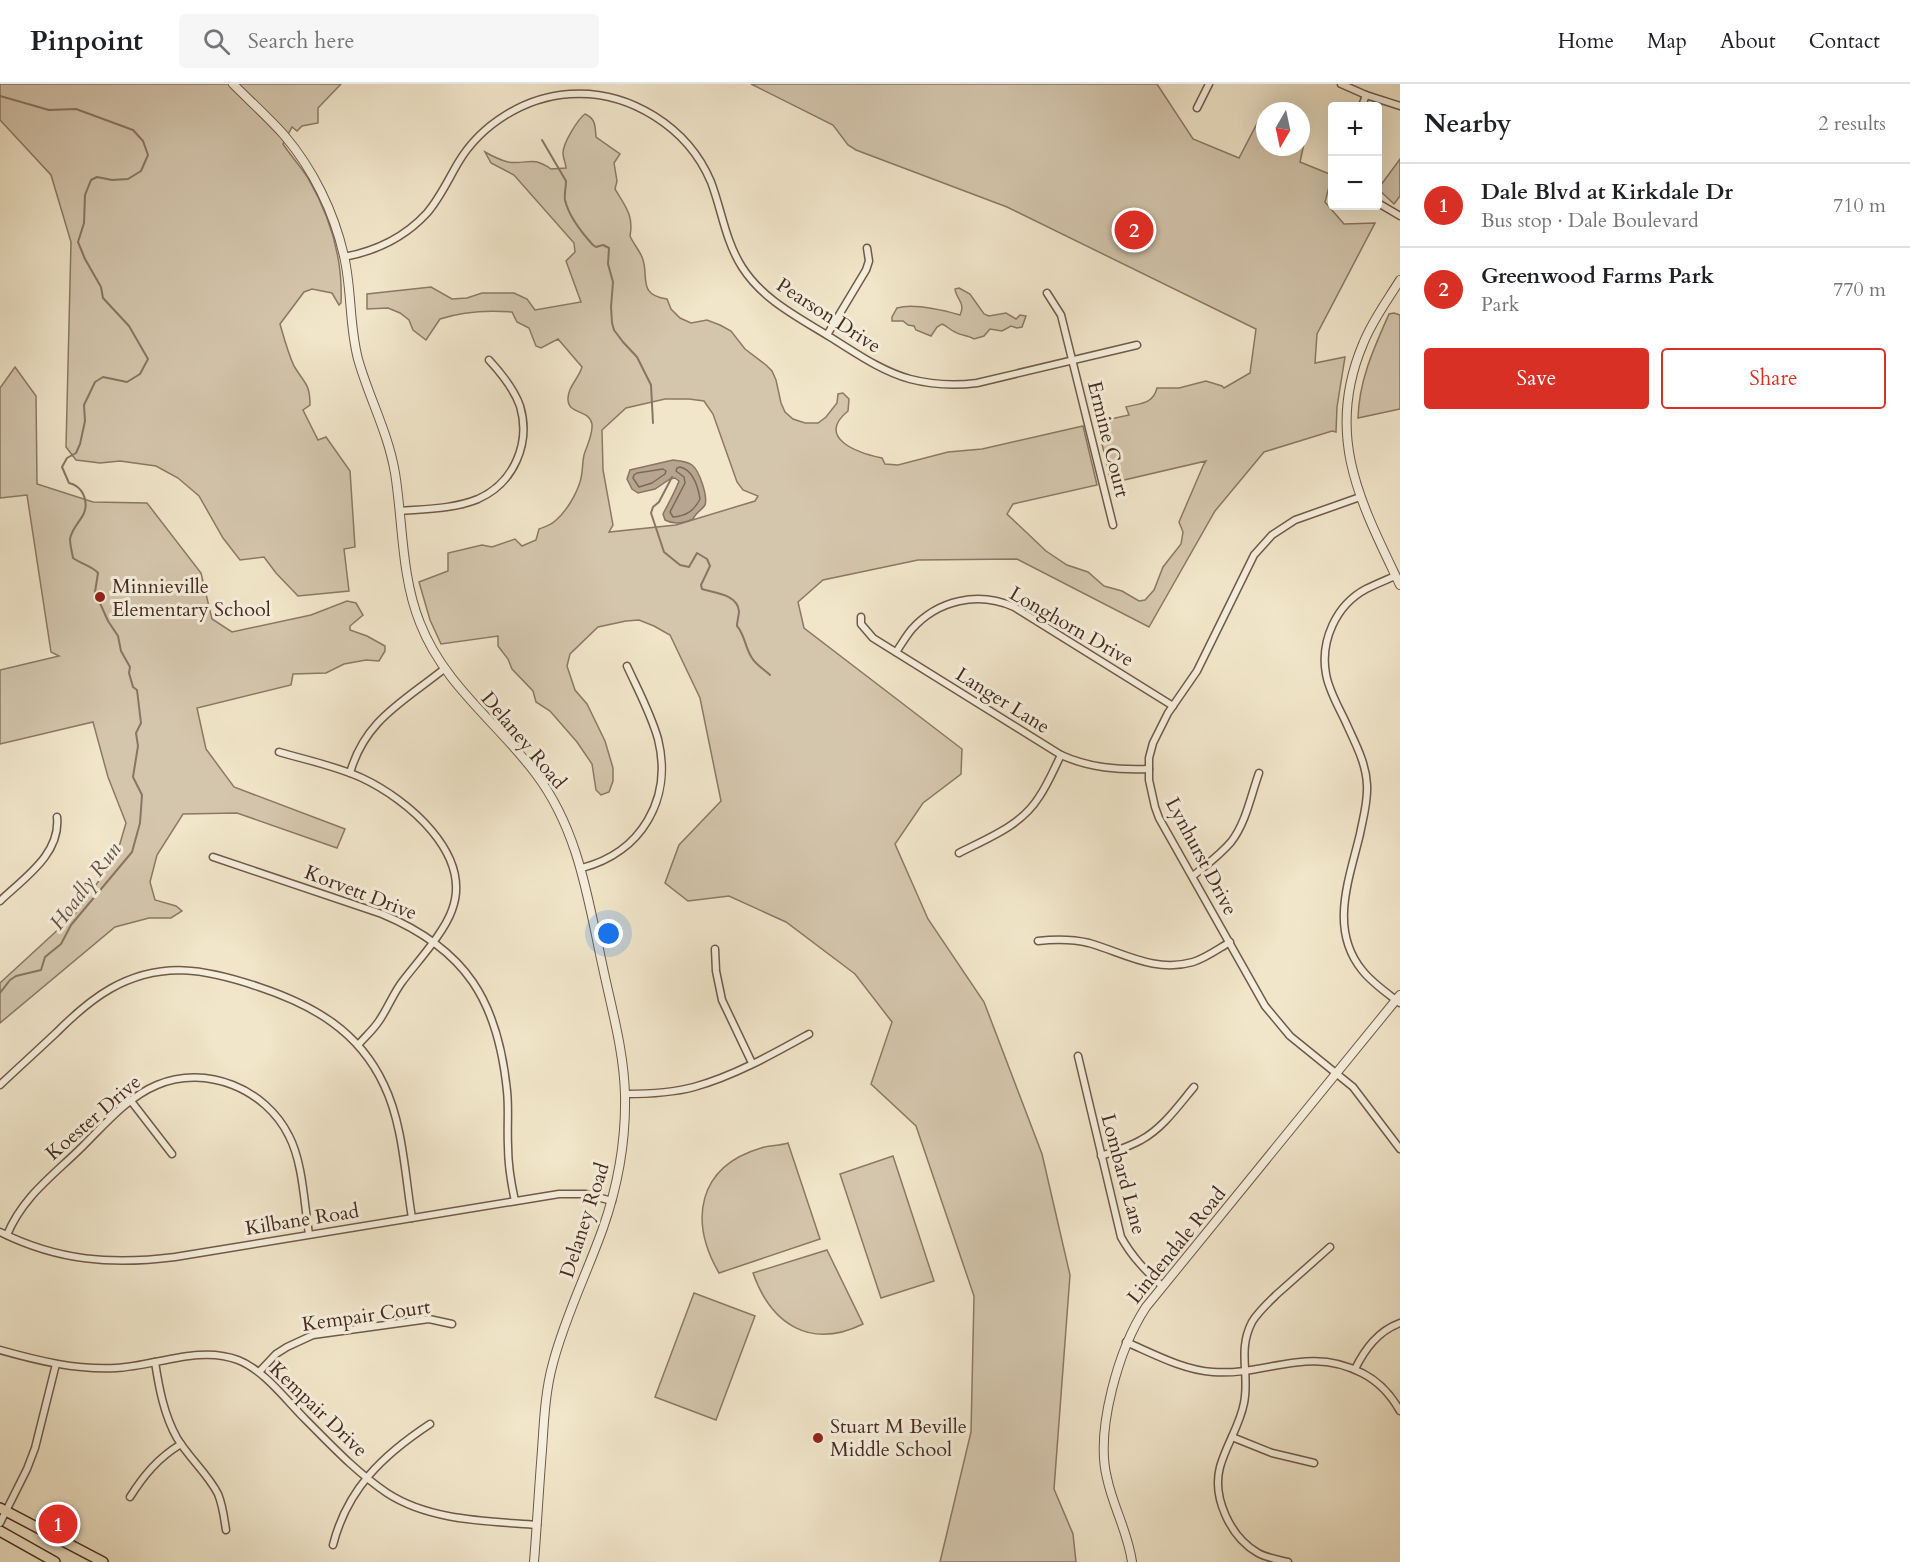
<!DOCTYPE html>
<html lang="en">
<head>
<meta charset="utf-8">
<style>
	body { margin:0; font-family:Cardo,serif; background:#f6f6f6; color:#202124 }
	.controls { position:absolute; right:18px; top:18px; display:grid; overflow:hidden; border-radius:6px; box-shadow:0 6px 24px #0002 }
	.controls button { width:54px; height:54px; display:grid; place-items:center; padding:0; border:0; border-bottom:2px solid #e0e0e0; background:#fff; color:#202124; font:30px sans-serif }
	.compass { position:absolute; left:1256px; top:18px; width:54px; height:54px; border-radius:50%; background:#fff; box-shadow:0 6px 24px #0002; rotate:189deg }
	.you { position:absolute; left:609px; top:850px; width:21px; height:21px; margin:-15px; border:4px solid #fff; border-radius:50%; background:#1a73e8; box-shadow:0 0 0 9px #1a73e833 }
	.badge { display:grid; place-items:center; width:39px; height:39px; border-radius:50%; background:#d93025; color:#fff; font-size:20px; font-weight:700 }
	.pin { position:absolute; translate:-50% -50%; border:3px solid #fff; box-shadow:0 2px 6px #0006 }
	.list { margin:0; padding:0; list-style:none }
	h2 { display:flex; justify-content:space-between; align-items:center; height:78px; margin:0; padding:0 24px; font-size:26px }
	h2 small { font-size:20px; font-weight:400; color:#757577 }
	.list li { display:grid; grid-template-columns:39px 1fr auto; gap:18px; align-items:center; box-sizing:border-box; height:84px; padding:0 24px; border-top:2px solid #e0e0e0 }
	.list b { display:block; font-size:22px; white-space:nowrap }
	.list p { margin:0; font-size:20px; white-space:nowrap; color:#757577 }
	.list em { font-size:20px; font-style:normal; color:#757577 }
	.actions { display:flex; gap:12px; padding:18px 24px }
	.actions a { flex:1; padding:14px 0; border:2px solid #d93025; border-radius:6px; text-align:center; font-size:21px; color:#d93025 }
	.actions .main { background:#d93025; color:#fff }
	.icon { flex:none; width:33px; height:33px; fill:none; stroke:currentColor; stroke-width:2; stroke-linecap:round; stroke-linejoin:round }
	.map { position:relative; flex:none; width:1400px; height:1478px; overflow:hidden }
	header { display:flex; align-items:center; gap:36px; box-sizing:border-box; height:84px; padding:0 30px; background:#fff; border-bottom:2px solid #e0e0e0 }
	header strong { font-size:28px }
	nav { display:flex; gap:33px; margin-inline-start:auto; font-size:21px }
	.search { width:420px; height:54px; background:#f6f6f6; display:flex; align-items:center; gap:15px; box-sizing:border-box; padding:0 21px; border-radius:6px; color:#757577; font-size:22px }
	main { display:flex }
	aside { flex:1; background:#fff }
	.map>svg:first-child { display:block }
</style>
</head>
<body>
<header>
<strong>Pinpoint</strong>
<div class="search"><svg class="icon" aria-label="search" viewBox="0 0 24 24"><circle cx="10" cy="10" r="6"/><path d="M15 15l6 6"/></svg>Search here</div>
<nav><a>Home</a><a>Map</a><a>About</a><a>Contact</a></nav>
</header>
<main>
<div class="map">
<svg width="1400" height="1478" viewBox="0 0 1400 1478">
	<rect width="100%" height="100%" fill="#f1e6ca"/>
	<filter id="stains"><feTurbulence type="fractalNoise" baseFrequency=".00333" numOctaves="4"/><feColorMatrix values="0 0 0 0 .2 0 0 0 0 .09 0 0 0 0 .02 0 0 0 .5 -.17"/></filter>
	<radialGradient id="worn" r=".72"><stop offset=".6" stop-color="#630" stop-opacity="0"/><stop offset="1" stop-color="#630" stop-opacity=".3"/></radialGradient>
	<g fill="#d4c6ad" stroke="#8c7866" stroke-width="1.5" fill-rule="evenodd">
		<path d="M0,0H341L318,24V39L302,42L297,47L292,43L283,60C291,72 301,83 308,94C330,132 343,175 341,219L339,221L332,209L312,205L304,208L280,240C284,254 288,269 294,282C304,299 310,299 310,321L303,326L318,356L326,353L350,387L355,463L344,465L349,507L298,512L276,489L264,473L240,476L223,454L199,412L178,394L156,382L120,377L100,379L76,376L66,363L71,158L51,91L0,36Z"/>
		<path d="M751,0H1157L1193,55L1239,74L1262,30L1265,31V63H1301V44L1307,46L1300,78L1332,91L1325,118L1344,140L1375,139L1317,250L1315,279L1345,273L1337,323L1336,348L1332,347L1264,368L1215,427L1149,543L1017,475L918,476L823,496L798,518L804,544L962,665L961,690L923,719L895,760L928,835L984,918L1042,1070L1070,1191L1054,1405L1073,1450L1076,1478H940L971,1348L974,1212L916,1042L871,1000L892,938L855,890L786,838L729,812L688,817L665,799L679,761L721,717L700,614L670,551L654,542L639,536L626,537L598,543L570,570L567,582L575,606L587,620L605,657L613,684V697L609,708L601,711L596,706L592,680L577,658L550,627L536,618L533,607L512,585L508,575L498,562V552L441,560L430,536L419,498L448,487V469L482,461L492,463L515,455L522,462L536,456L539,445C544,443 551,441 555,437C566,428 576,411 580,398C583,389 582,380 584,371C587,361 593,351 592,340C589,325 569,331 568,316C567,304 579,294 582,283L558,255L541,264L536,262L529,244L517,238L512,228C487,226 464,227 440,235L426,256L413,246L409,236L400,229L388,224L367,225V210L431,203L452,215L467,214L482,209H514L527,215L535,226L581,218L566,177L575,168L574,159L514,91L491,79L485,68C492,72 500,76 508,78C528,81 531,71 551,85L566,84C566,80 563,74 563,69C563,59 578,35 585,30C596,35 595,42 596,53L620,70L614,79L617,97L615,105C625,122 634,131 630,152C633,159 639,166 642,173C650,191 636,211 667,215L671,225L680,234L691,239L707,236L720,241L731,247L745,265L766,281L772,287L776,296L781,319L785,328L793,335L805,339H818L826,333L837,319L838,310L843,309L849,315L848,327C815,354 858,369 882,374L885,380L898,381L948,368L982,365L1083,342L1097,401L1013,420L1007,430L1046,467L1067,481L1088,488L1104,502L1122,507L1139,517L1145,516L1154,506L1163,483L1181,460L1183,448L1179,438L1203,382L1206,377L1111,399L1097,338L1129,331L1126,323C1141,319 1153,320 1157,304H1179L1206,297L1222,302L1224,304L1250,289L1256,245L1007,123L856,66L848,61L833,41ZM665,315H689L704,317L713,330L737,398L743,406L758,412L755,417L676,441L609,448L613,441L603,386L602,346L626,324Z"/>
		<path d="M1400,75V112L1394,120L1378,105Z"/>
		<path d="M959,204L970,210L984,230L989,232L1006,229L1016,235L1020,231L1026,232L1022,243L1017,244L1011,242L1002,247L990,245L984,252L974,255C968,251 961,252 955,248C950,246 947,242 942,240L937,243L931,252L916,246L914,242L908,241L903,237H892V233L897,224C914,219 942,226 960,231C966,219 956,215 955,205Z"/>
		<path d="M1394,229L1400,231V325L1358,334C1359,296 1374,264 1389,230Z"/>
		<path d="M15,283L36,312L37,400L93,418L147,419L201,489L212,535L232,548L311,531L347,517L356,519L363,531L350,542V546L367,552L385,562V567L379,577L366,576L344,580L326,589L293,590L291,601L197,624L206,665L234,703L345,745L337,764L237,729L183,730L157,771L150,798L155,816L176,822L182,827L171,834H149L115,843L0,939V899L75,830L116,773L126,739L108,693L93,638L0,660V586L59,572L51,568L27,411L0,414V304Z"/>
		<path d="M788,1059L820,1155L719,1189C689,1137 697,1083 761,1064C769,1061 779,1062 788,1059Z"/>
		<path d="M893,1072L934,1197L881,1214L840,1090Z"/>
		<path d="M827,1166L863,1240C810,1266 771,1240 753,1189Z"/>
		<path d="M694,1209L755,1232L716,1336L655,1313Z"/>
	</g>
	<path fill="#b6a690" stroke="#887563" stroke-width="1.5" d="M673,376C679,377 686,377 692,381C699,386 708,412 705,421C702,426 696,428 693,435C684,439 674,441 665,436L663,430C668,420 675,408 679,397L675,394L670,395L655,405L638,409L632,405L627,395L630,386Z"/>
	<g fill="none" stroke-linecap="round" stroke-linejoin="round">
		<g stroke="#7d6858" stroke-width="1.5">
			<path d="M680,383C693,386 698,403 700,415C694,427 686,432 673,433L670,428L685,399L684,393L676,387L677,384Z"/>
			<path d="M663,385L666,387L665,390L652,399L639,403L633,394L634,391L637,389Z"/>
		</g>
		<g stroke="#887563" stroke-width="2">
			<path d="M0,12L49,26L76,25L133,46L143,57L148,71L141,87L128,95L112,96L97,93L91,96L85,111L84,139L78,158L85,175L101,203L103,214L129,242L148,275L140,290L127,298L103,293L95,298L84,321L85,337L80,360L76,369L67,374L62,383L69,399C82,402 89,416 84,429C80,438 72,444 70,455C70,461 72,468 73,474C81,480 92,482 98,489L95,508L108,537L118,552L121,567L130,583L129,589L133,603L137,606L141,639L136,649L138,662L133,693L142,711L140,739L132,768L71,841L61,860L45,873L41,886L16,892L10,896L0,909"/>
			<path d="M542,56L566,97C566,104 564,110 565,116C569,133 582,149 593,161L596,163L603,161L609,164L608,180L613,198L611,223L612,239L614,246L623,258L637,273L651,301L653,339"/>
			<path d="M672,393L659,418L653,423L651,429L664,468L680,481L689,483L697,469L707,475L710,482L701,501L702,505C715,509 737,510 739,527C739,532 737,537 737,542C745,551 745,564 752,574C756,581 764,585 770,591"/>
		</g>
		<g stroke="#6f5a4a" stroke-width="9">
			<g id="minor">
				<path d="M1341,0L1366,11L1400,22"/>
				<path d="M1362,22L1366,11"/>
				<path d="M1197,24L1209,0"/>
				<path d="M1378,119L1400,132"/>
				<path d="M344,173C376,167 405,153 427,129C440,114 448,96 458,79C481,40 525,13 570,10C629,6 688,43 711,98C722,127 725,156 742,183C763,216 798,233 830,253C856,269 881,287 910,295C933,301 954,302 977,299L1137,261"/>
				<path d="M1047,209L1061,231L1113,441"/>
				<path d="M827,251L866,186L869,177L867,164"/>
				<path d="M1360,413L1295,436L1272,451L1254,471L1197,587L1168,629L1153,659L1149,674V696L1155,723L1159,734L1265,922L1290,952L1353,1003L1400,1065"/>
				<path d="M400,427C425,425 454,425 478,415C514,399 531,359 520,322C514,305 501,289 489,276"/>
				<path d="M1395,492C1386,496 1376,500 1366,505C1336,521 1320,557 1326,590C1329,608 1340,625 1347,641C1356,661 1366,679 1367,701C1368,718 1363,734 1360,750C1349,796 1329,845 1362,886C1372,899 1387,909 1400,919"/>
				<path d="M861,533V540L873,554L1061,671C1090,684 1118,686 1149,685"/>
				<path d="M896,568C901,561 906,552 912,545C938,516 978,507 1014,523L1173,622"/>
				<path d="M279,668C306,676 336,682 362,694C407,715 473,770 452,826C444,849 417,878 402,898C393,910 388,924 379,937C373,946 365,953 358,961"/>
				<path d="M350,689C365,636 403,618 444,585"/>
				<path d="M959,769C988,754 1021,742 1039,713C1048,700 1054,685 1061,671"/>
				<path d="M213,773L382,830C466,865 498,917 507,1007C509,1025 507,1043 508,1062C508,1080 511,1099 515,1117"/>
				<path d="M582,784C641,769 673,715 658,655C651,630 638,606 627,582"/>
				<path d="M1193,792C1206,781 1220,771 1231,758C1246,739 1251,711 1259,689"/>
				<path d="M0,817C24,794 61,770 57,733"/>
				<path d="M1038,857C1056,855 1072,855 1089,859C1124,869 1155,889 1193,878C1206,874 1218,865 1230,858"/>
				<path d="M715,865L716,887L722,916L752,979"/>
				<path d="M1078,972L1121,1153C1132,1173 1146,1187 1162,1202"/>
				<path d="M0,1001C19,983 38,966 57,948C73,932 89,917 110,905C161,876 206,885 259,903C313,921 359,947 384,1001C403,1040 405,1092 412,1134"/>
				<path d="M625,1010C648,1010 672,1009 694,1003C734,992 773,970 809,950"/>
				<path d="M131,1017L172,1070"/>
				<path d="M1101,1072C1115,1067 1129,1063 1141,1056C1163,1044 1178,1022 1194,1003"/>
				<path d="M0,1148C58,1177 112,1181 175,1173L559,1110H586L612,1117"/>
				<path d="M7,1151C23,1112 54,1091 83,1062C105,1040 128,1013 157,1001C206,980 266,1005 289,1052C303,1079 304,1119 309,1150"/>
				<path d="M1126,1258C1154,1270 1183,1286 1213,1288C1267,1292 1308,1261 1362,1289C1378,1297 1391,1311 1400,1327"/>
				<path d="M0,1266C39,1277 76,1286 116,1284C156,1282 199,1261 238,1276C264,1286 286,1316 306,1336C331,1361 356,1388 387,1409C430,1437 487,1437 537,1441"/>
				<path d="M155,1278C159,1304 164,1331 177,1354C189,1374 208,1390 218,1410C223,1422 224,1434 226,1446"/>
				<path d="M1355,1285C1365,1265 1378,1247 1400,1239"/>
				<path d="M259,1288L276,1270L287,1263L313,1251L429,1235L452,1240"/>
				<path d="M1232,1353L1272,1369L1314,1379"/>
				<path d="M130,1413C144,1391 158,1374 181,1360"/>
				<path d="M0,1439L27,1385L35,1364L56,1280"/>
				<path d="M333,1461C347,1405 383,1371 430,1340"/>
				<path d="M1288,1478C1279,1476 1267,1474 1258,1469C1230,1453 1212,1413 1220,1383C1226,1361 1240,1341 1244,1319C1250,1290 1237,1267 1252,1238C1258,1228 1267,1220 1276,1211C1294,1195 1312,1179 1330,1163"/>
			</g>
		</g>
		<g stroke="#6f5a4a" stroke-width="10">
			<g id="tertiary">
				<path d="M233,0C250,17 268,33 284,51C313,85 334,128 344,172C352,206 349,241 358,275C369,314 388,348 395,389C403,438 401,492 420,539C444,601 497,638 536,690C579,747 588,816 603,884C612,926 624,968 625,1011C626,1056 618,1101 603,1144C587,1189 565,1233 553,1279C545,1308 544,1337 542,1366C539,1403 537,1441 534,1478"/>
				<path d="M1400,196C1387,217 1372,237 1363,260C1324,352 1361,419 1400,501"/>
				<path d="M1132,1478C1128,1448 1113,1423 1107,1394C1095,1346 1119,1264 1146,1223L1400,911"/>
			</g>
		</g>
		<g stroke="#442b20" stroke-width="12">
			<g id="primary">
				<path d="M0,1424L103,1478"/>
				<path d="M0,1447L55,1478"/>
			</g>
		</g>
		<use href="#minor" stroke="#f6efdd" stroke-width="6"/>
		<use href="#tertiary" stroke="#f6efdd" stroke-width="8"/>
		<use href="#primary" stroke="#f1e6ca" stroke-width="9"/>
	</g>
	<g fill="#8f2418" stroke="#f6efdd" stroke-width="2">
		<circle cx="100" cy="513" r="6"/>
		<circle cx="818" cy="1354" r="6"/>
	</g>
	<g text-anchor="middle" stroke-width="6" stroke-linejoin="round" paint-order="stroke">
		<g font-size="20" fill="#442b20" stroke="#f6efdd">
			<text transform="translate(829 231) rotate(33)" y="7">Pearson Drive</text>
			<text transform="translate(1109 355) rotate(76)" y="7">Ermine Court</text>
			<text transform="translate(1072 542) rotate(30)" y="7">Longhorn Drive</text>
			<text transform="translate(1003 616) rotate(32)" y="7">Langer Lane</text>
			<text transform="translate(524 656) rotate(50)" y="7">Delaney Road</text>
			<text transform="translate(1202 772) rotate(62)" y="7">Lynhurst Drive</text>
			<text transform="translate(361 808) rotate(21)" y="7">Korvett Drive</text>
			<text transform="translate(93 1033) rotate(-41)" y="7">Koester Drive</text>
			<text transform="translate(1124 1090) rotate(75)" y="7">Lombard Lane</text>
			<text transform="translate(302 1135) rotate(-9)" y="7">Kilbane Road</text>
			<text transform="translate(584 1136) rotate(-72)" y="7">Delaney Road</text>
			<text transform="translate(1176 1161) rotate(-51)" y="7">Lindendale Road</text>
			<text transform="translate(366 1231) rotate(-8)" y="7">Kempair Court</text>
			<text transform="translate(319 1325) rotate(44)" y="7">Kempair Drive</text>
		</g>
		<g font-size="20" fill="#442b20" stroke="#f6efdd" text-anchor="start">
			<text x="112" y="509">Minnieville<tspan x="112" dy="23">Elementary School</tspan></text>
			<text x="830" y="1349">Stuart M Beville<tspan x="830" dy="23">Middle School</tspan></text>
		</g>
		<g font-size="21" font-style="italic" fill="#665042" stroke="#f6efdd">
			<text transform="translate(85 802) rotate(-53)" y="7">Hoadly Run</text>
		</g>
	</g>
	<rect width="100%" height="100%" filter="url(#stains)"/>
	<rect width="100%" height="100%" fill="url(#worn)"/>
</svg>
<div class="controls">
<button>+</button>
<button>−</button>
</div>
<svg class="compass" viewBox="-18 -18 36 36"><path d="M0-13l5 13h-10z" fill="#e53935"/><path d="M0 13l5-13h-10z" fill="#757577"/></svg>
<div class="you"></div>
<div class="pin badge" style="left:58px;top:1440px">1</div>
<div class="pin badge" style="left:1134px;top:146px">2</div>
</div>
<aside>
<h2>Nearby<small>2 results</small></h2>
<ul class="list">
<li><span class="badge">1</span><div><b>Dale Blvd at Kirkdale Dr</b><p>Bus stop · Dale Boulevard</p></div><em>710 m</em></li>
<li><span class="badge">2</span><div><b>Greenwood Farms Park</b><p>Park</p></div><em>770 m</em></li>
</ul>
<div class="actions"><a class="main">Save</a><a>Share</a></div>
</aside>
</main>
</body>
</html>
